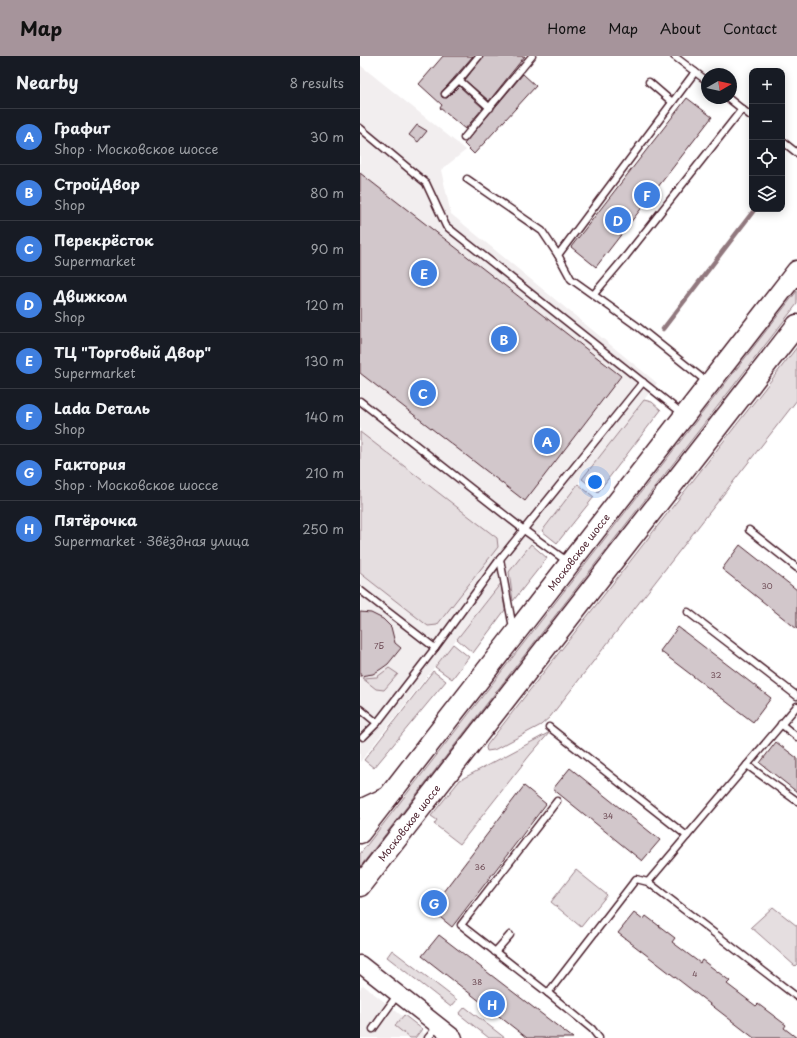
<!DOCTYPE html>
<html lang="en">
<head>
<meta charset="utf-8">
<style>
	body { margin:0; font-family:"Playpen Sans",sans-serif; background:#20242c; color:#f1f3f6 }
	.controls { position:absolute; right:12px; top:12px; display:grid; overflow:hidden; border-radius:8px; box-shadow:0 2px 10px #0003 }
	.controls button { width:36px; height:36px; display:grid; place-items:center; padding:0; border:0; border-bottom:1px solid #363941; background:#171b24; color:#f1f3f6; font:20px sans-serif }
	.compass { position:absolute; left:341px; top:12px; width:36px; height:36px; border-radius:50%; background:#171b24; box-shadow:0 2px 10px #0003; rotate:81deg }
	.you { position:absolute; left:235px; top:426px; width:14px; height:14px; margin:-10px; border:3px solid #fff; border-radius:50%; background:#1a73e8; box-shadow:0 0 0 6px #1a73e833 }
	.badge { display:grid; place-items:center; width:26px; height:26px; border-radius:50%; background:#a6949b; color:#fff; font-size:13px; font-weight:700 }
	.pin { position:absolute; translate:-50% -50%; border:2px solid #fff; box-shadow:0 1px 4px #0006 }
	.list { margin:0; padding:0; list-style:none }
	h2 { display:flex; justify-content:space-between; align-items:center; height:52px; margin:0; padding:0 16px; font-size:17px }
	h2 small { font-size:13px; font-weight:400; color:#9ea1a6 }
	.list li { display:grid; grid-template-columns:26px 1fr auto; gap:12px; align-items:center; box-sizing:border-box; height:56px; padding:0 16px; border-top:1px solid #363941 }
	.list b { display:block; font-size:15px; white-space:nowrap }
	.list p { margin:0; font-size:13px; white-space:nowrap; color:#9ea1a6 }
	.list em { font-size:13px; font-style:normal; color:#9ea1a6 }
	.icon { flex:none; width:22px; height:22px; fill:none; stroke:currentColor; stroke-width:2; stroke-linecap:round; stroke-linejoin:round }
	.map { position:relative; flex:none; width:437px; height:982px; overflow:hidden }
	header { display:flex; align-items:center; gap:24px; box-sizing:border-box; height:56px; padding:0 20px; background:#a6949b; color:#111 }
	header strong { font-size:19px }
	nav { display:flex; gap:22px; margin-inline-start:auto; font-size:14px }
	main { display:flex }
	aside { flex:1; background:#171b24 }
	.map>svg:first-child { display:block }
</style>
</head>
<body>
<header>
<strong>Map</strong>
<nav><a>Home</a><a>Map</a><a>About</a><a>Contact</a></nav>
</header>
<main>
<aside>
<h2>Nearby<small>8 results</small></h2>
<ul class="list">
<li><span class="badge" style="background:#3f7fe0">A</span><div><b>Графит</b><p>Shop · Московское шоссе</p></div><em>30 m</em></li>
<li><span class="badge" style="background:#3f7fe0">B</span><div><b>СтройДвор</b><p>Shop</p></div><em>80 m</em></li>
<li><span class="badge" style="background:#3f7fe0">C</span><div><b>Перекрёсток</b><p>Supermarket</p></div><em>90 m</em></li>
<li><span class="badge" style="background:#3f7fe0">D</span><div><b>Движком</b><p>Shop</p></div><em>120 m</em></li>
<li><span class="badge" style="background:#3f7fe0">E</span><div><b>ТЦ &quot;Торговый Двор&quot;</b><p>Supermarket</p></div><em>130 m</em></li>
<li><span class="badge" style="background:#3f7fe0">F</span><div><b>Lada Dеталь</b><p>Shop</p></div><em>140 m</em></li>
<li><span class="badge" style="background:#3f7fe0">G</span><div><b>Fактория</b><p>Shop · Московское шоссе</p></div><em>210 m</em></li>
<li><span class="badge" style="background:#3f7fe0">H</span><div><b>Пятёрочка</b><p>Supermarket · Звёздная улица</p></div><em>250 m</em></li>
</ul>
</aside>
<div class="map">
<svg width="437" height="982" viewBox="0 0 437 982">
	<rect width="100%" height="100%" fill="#fff"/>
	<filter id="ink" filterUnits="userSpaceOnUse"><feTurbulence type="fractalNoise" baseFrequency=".025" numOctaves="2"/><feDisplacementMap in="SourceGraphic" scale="8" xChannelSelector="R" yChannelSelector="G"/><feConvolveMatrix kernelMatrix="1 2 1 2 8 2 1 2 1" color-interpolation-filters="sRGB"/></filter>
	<g filter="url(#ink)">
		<g fill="#f2eeef">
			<path d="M0,9L106,94L81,114L91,158L297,327L0,706Z"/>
			<path d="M3,929L70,982H0V933Z"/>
		</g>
		<g fill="#e5dee0" stroke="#987e86">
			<path d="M437,235V248L0,811V798Z"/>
			<path d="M437,291V344L190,661L181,669L134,694L127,695L126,692L127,689Z"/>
			<path d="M284,344L292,346L301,354L238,436L222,423Z"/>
			<path d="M0,376L137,482L138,491L77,569L68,570L0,517Z"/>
			<path d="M218,428L234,441L197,487L182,475Z"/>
			<path d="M171,488L187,502L153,545L149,516Z"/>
			<path d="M141,527L145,554L113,597L97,583Z"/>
			<path d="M93,588L109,601L92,623L75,611Z"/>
			<path d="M29,612L38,618L24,634L16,633L2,622L17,621Z"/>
			<path d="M73,615L86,625L14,712L4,704Z"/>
			<path d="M190,676L170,699L100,788L74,768L77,764L71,760L100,724Z"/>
			<path d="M216,814L247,839L221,871L191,846Z"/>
			<path d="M413,851L437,870V908L435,910L391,871Z"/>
			<path d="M32,894L97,944L91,951L27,901Z"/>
			<path d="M105,951L145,982H129L99,958Z"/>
			<path d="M44,959L62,973L55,982H50L35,970Z"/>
		</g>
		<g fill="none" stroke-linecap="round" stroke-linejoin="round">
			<path stroke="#91787e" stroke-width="4.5" d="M303,273L395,153"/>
		</g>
		<g fill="#d2c7cb" stroke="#4a1f2b">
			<path d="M83,0H113L81,37L82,41L87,42L99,30L123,52L105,73L80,52L82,49L59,28Z"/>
			<path d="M123,0H165L129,45L105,24Z"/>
			<path d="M163,18L176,30L114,98L104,88Z"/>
			<path d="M327,42L352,61L236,211L211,191Z"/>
			<path d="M57,69L67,75L58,86L49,79Z"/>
			<path d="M0,117L261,320L165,445L0,317Z"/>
			<path d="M380,489L437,534V573L362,513Z"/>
			<path d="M0,556L11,557L23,563L31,571L35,587L41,592L28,608L21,613L13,618L0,620Z"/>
			<path d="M318,571L411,642L393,666L300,595Z"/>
			<path d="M416,686L437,702V736L400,707Z"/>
			<path d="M210,712L300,784L282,805L193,733Z"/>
			<path d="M164,730L186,748L92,871L70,853Z"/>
			<path d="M274,857L283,864L286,860L315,882L312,886L340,907L342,904L370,925L367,928L396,950L398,948L426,969L424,972L437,982H394L258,877Z"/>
			<path d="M79,879L157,939L213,982H167L62,900Z"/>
		</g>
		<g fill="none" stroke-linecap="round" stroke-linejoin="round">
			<g stroke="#4a1f2b" stroke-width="9">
				<g id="service">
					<path d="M314,0L347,25"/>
					<path d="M335,16L198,199L211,223L277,270L347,326"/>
					<path d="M99,24L119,0"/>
					<path d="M289,26L311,45"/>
					<path d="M85,38L99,24L130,52"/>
					<path d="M368,42L392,61"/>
					<path d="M0,72L66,127L86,170L323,358"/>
					<path d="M104,82L172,0"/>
					<path d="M422,85L437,97"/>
					<path d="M107,123L182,175L198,199"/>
					<path d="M234,238L266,200L382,53"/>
					<path d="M0,345L164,474L208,506"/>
					<path d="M389,474L437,512"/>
					<path d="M140,503L153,572"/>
					<path d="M0,534L75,592"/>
					<path d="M328,556L437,640"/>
					<path d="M0,653L17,667"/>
					<path d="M421,668L437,681"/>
					<path d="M189,671L327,780"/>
					<path d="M3,681L17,667L75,592L140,503L283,326"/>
					<path d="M387,709L437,745"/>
					<path d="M288,826L437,650"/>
					<path d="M135,896L150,879"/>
					<path d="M188,937L101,869L197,745"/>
					<path d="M13,973L38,938"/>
					<path d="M68,982L77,971"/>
					<path d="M239,982L232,973L188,937L276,823L288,826L437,941"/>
				</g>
			</g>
			<g stroke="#4a1f2b" stroke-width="19">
				<path id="tertiary" d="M0,908L94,982"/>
			</g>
			<g stroke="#4a1f2b" stroke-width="21">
				<path id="secondary" d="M0,753L30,739"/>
			</g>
			<g stroke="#4a1f2b" stroke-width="23">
				<g id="primary">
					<path id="s1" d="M0,777L437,215"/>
					<path id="s2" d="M0,830L437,269"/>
				</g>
			</g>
			<use href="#service" stroke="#fff" stroke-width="6"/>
			<use href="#tertiary" stroke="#fff" stroke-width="16"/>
			<use href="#secondary" stroke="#fff" stroke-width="18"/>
			<use href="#primary" stroke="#fff" stroke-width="20"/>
		</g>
	</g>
	<g text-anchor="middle" stroke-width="4" stroke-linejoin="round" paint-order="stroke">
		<g font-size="8" fill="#6c4953">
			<text x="407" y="533">30</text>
			<text x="19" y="593">7Б</text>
			<text x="356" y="622">32</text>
			<text x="248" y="763">34</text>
			<text x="120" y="814">36</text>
			<text x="335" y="921">4</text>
			<text x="117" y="929">38</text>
		</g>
		<g font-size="10" fill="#4a1f2b" stroke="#fff">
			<text dy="4" stroke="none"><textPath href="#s1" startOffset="356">Московское шоссе</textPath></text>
			<text dy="4" stroke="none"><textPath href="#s2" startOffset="80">Московское шоссе</textPath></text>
		</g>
	</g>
</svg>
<div class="controls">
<button>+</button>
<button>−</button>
<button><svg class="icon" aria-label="locate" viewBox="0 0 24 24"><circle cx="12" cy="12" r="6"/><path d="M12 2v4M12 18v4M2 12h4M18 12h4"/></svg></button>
<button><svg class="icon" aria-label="layers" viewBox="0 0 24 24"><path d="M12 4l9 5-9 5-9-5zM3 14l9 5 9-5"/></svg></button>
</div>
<svg class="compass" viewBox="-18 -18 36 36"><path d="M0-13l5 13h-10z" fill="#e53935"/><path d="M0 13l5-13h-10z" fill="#9ea1a6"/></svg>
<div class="you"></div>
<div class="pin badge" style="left:187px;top:385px;background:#3f7fe0">A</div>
<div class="pin badge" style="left:144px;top:283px;background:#3f7fe0">B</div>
<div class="pin badge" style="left:63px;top:337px;background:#3f7fe0">C</div>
<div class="pin badge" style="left:258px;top:164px;background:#3f7fe0">D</div>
<div class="pin badge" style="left:64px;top:217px;background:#3f7fe0">E</div>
<div class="pin badge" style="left:287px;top:139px;background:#3f7fe0">F</div>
<div class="pin badge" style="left:74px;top:847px;background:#3f7fe0">G</div>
<div class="pin badge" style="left:132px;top:948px;background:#3f7fe0">H</div>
</div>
</main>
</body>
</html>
